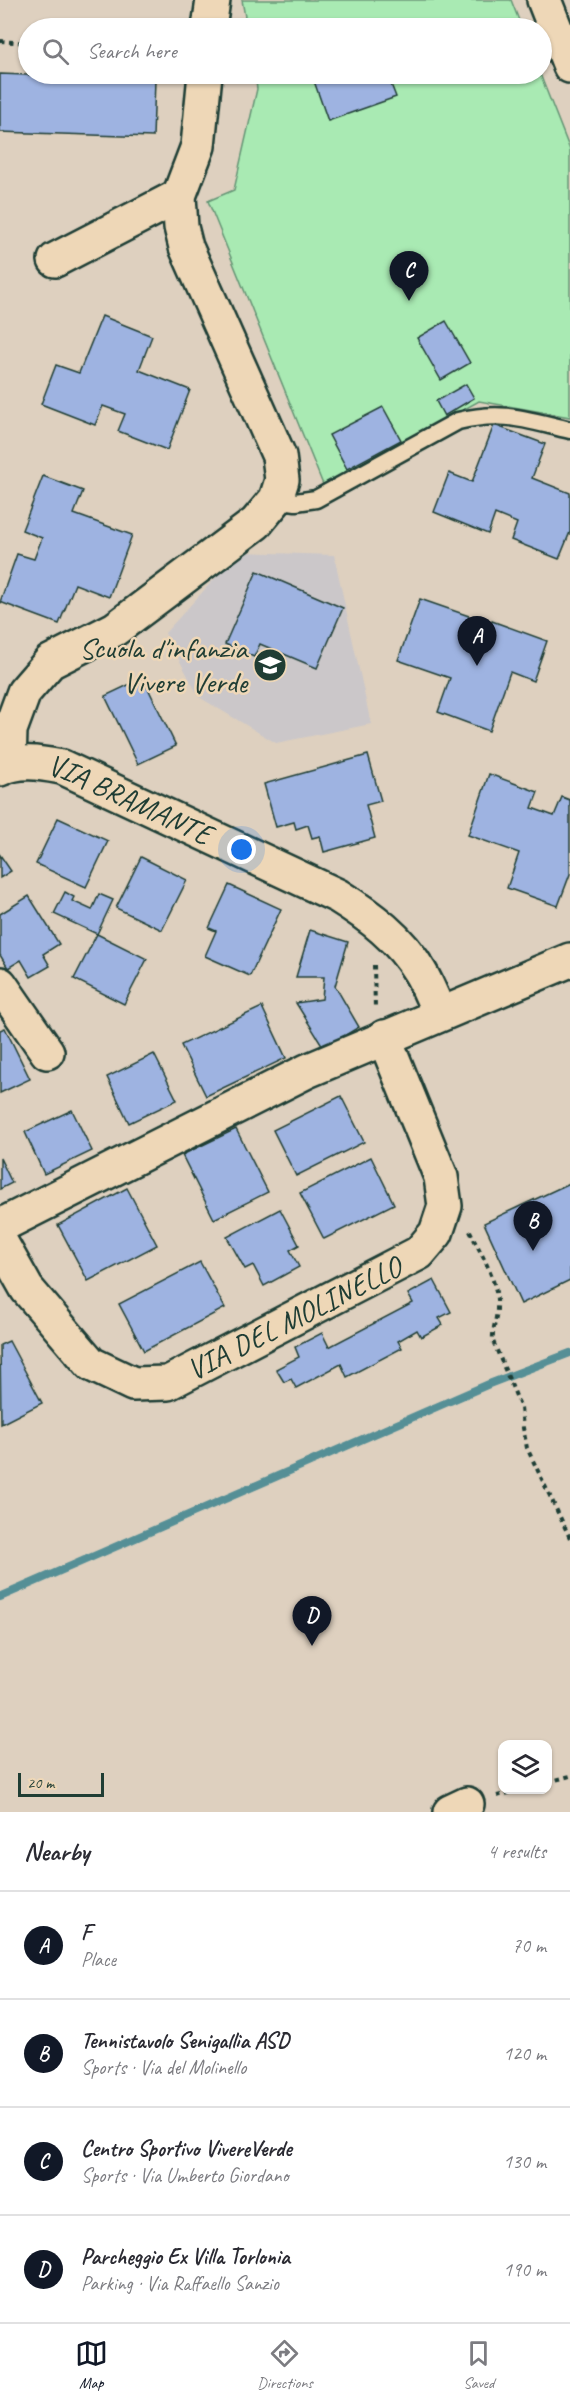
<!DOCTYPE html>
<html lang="en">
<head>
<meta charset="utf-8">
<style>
	body { margin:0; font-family:Caveat,sans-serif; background:#f7f7f7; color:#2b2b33 }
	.controls { position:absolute; right:18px; bottom:18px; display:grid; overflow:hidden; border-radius:12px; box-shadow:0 2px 4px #0004 }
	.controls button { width:54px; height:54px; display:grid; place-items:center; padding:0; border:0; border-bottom:2px solid #e1e1e2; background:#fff; color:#2b2b33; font:30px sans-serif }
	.scale { position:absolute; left:18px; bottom:15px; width:86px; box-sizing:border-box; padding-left:6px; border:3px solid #1f3d34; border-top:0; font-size:16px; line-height:21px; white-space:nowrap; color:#1f3d34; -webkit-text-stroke:4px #eed7b7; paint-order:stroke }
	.you { position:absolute; left:242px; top:850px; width:21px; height:21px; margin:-15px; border:4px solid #fff; border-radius:50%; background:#1a73e8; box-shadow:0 0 0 9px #1a73e833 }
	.badge { display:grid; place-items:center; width:39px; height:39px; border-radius:50%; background:#111827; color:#fff; font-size:20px; font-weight:700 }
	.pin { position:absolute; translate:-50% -50px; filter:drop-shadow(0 2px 3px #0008) }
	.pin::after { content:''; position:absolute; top:32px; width:21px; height:18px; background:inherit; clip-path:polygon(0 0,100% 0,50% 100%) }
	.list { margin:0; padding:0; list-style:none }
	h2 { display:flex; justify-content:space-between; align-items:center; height:78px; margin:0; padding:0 24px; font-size:26px }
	h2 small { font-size:20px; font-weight:400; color:#7c7c81 }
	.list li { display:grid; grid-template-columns:39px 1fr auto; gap:18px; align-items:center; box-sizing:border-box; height:108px; padding:0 24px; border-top:2px solid #e1e1e2 }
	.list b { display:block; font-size:22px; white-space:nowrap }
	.list p { margin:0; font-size:20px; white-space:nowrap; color:#7c7c81 }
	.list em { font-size:20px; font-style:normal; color:#7c7c81 }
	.icon { flex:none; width:33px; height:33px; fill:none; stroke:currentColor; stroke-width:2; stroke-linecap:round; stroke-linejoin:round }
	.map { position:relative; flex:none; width:570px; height:1812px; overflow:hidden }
	.search { position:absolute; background:#fff; box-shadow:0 2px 4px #0004; left:18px; right:18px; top:18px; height:66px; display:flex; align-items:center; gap:15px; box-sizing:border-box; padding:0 21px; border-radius:33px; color:#7c7c81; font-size:22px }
	.sheet { height:510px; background:#fff }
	nav { display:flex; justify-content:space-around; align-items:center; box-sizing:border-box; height:84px; border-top:2px solid #e1e1e2; background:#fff; font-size:16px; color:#7c7c81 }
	nav a { display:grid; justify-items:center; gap:3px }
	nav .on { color:#111827 }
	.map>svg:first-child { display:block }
</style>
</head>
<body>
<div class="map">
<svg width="570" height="1812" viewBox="0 0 570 1812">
	<rect width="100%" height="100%" fill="#ded0bf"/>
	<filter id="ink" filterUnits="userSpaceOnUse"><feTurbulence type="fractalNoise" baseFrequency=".0167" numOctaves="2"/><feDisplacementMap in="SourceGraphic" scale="12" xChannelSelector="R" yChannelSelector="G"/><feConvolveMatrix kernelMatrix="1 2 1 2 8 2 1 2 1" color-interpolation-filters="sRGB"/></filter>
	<g filter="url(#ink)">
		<path fill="#cbc7c9" d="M239,552L334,555L371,724L276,743L199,697L165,633Z"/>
		<g fill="#a9eab3" stroke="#649474" stroke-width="1.5">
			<path d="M242,0H511L522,28H247Z"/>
			<path d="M255,74H540L570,150V417L479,401L324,487L208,201L234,190L257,89Z"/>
		</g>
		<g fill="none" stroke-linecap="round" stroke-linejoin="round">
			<path stroke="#548f96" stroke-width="8" d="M0,1597L489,1384L570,1353"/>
		</g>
		<g fill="#9eb3e1" stroke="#1f3d34" stroke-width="1.5">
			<path d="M0,74L155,80L153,137L0,132Z"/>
			<path d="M335,74H387L396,97L328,121L314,81Z"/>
			<path d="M102,316L152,336L139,370L190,390L167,450L118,431L125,414L103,406L95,425L41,404L56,365L79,373Z"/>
			<path d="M446,321L470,363L441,380L417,338Z"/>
			<path d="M466,384L474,398L444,416L436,401Z"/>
			<path d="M383,407L401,440L347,469L329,435Z"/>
			<path d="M494,425L545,444L532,478L570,493V532L559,559L511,540L517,523L495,514L488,534L434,512L449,473L472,482Z"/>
			<path d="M43,476L83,491L74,514L132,535L109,597L75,584L59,624L0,602L17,554L34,559L42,538L22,530Z"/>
			<path d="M257,571L343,608L317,668L260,644L254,657L225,644Z"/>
			<path d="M420,599L469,616L463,633L485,641L492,621L547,641L533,681L510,672L489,731L438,712L450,678L398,660Z"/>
			<path d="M143,678L176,746L138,764L105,696Z"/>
			<path d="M368,755L381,801L366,805L375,838L324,852L320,836L312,838L308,825L296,829L294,822L276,827L264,784Z"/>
			<path d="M489,774L538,792L532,808L554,816L562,797L570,800V874L558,906L507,888L519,853L468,835Z"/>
			<path d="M58,818L108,841L86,887L36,864Z"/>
			<path d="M0,855L11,871L0,878Z"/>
			<path d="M141,857L187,880L162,930L116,908Z"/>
			<path d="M229,885L281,909L250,976L205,956L216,931L209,928Z"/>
			<path d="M65,892L74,897L72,901L92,910L99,894L113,900L97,934L54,914Z"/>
			<path d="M29,896L59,944L43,954L50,966L31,977L21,960L8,968L0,955V914Z"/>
			<path d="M310,930L348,942L335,986L359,1027L324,1048L296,1003L322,999L324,977H296Z"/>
			<path d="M97,934L147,959L124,1004L74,979Z"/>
			<path d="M262,1007L286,1058L206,1096L181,1045Z"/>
			<path d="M5,1028L30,1079L0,1093V1030Z"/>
			<path d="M154,1054L177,1100L129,1123L107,1077Z"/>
			<path d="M341,1096L364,1142L296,1176L273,1130Z"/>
			<path d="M72,1110L92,1151L44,1174L25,1132Z"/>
			<path d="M236,1129L268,1192L214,1219L182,1155Z"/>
			<path d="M371,1157L394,1204L324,1239L300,1193Z"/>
			<path d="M0,1158L12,1183L0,1189Z"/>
			<path d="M570,1183V1280L521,1304L484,1223Z"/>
			<path d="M127,1188L157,1245L88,1281L58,1225Z"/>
			<path d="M280,1209L299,1245L290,1250L299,1267L264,1286L253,1265L245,1269L227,1237Z"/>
			<path d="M200,1262L225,1308L144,1351L119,1304Z"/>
			<path d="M434,1280L451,1312L439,1318L443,1325L421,1337L417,1330L398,1341L402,1348L347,1377L341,1364L296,1388L291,1379L284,1382L276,1369L299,1357L295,1347L322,1333L329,1347L413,1303L408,1294Z"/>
			<path d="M9,1341L42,1403L1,1424L0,1345Z"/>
		</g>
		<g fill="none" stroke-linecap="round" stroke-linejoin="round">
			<g stroke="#1f3d34" stroke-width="21">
				<path id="lane" d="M276,499L296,502L316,499L458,421C504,410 526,420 570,430"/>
			</g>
			<g stroke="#1f3d34" stroke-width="38">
				<g id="street">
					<path d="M544,0L570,66"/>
					<path d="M209,28L213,0"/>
					<path d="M55,260L179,196"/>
					<path d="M9,765L10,730L24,692L50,662L115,629L256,523L276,499L282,480L279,456L186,247L181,227L179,196L198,146L205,74"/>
					<path id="s1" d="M0,769C20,759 40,763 62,767L338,896C370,916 400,938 420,972C428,985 433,1000 440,1014"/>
					<path d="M0,984L47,1052"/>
					<path d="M0,1226L307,1071L570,960"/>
					<path d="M0,1241L27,1289L91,1364L133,1384L168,1383L419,1253L436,1233L445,1206L441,1177L384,1037"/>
					<path d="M450,1812L467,1804"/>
				</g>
			</g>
			<g stroke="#1f3d34" stroke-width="4" stroke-dasharray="4.5 4.5" stroke-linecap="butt">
				<path d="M0,41L28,43"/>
				<path d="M374,965L375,1008"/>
				<path d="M470,1231C481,1254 499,1282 497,1308C497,1319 492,1329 493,1341L521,1408L523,1428L527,1448L570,1538"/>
				<path d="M548,1782L570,1776"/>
				<path d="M497,1796L520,1790"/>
			</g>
			<use href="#lane" stroke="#eed7b7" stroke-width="16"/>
			<use href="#street" stroke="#eed7b7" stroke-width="33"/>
		</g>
	</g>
	<defs>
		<g id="school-disc" transform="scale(1.725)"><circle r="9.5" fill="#1f3d34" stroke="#eed7b7"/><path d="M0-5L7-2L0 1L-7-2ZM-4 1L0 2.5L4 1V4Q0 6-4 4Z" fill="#fff"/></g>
	</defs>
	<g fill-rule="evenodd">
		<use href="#school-disc" x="270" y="665"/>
	</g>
	<g text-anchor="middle" stroke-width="5" stroke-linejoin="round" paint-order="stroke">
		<g font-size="30" fill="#1f3d34" stroke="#eed7b7" text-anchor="end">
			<text x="247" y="658">Scuola d'infanzia<tspan x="247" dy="34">Vivere Verde</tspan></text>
		</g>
		<g font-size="30" fill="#1f3d34" stroke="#eed7b7">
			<text dy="10" stroke="none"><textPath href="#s1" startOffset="138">VIA BRAMANTE</textPath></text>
			<text transform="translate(294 1318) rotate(-27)" y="10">VIA DEL MOLINELLO</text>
		</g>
	</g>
</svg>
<div class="controls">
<button><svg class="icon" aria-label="layers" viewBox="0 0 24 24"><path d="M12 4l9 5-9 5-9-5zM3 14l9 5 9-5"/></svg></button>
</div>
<div class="scale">20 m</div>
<div class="you"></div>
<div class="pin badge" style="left:477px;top:666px">A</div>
<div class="pin badge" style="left:533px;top:1251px">B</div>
<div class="pin badge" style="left:409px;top:301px">C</div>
<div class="pin badge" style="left:312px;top:1646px">D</div>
<div class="search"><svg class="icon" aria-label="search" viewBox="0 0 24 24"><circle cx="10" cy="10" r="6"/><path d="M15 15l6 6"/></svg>Search here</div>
</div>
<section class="sheet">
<h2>Nearby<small>4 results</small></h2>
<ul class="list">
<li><span class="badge">A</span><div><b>F</b><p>Place</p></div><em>70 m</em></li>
<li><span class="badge">B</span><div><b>Tennistavolo Senigallia ASD</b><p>Sports · Via del Molinello</p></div><em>120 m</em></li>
<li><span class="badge">C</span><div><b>Centro Sportivo VivereVerde</b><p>Sports · Via Umberto Giordano</p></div><em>130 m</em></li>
<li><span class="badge">D</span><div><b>Parcheggio Ex Villa Torlonia</b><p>Parking · Via Raffaello Sanzio</p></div><em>190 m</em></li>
</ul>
</section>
<nav>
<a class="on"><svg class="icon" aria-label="map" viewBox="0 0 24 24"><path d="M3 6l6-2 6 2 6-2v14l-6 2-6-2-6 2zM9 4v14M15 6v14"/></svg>Map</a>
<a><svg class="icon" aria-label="directions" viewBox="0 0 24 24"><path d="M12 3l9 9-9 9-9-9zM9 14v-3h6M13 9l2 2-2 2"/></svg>Directions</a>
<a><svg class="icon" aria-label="saved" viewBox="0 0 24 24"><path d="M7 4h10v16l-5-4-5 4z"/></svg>Saved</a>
</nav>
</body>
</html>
